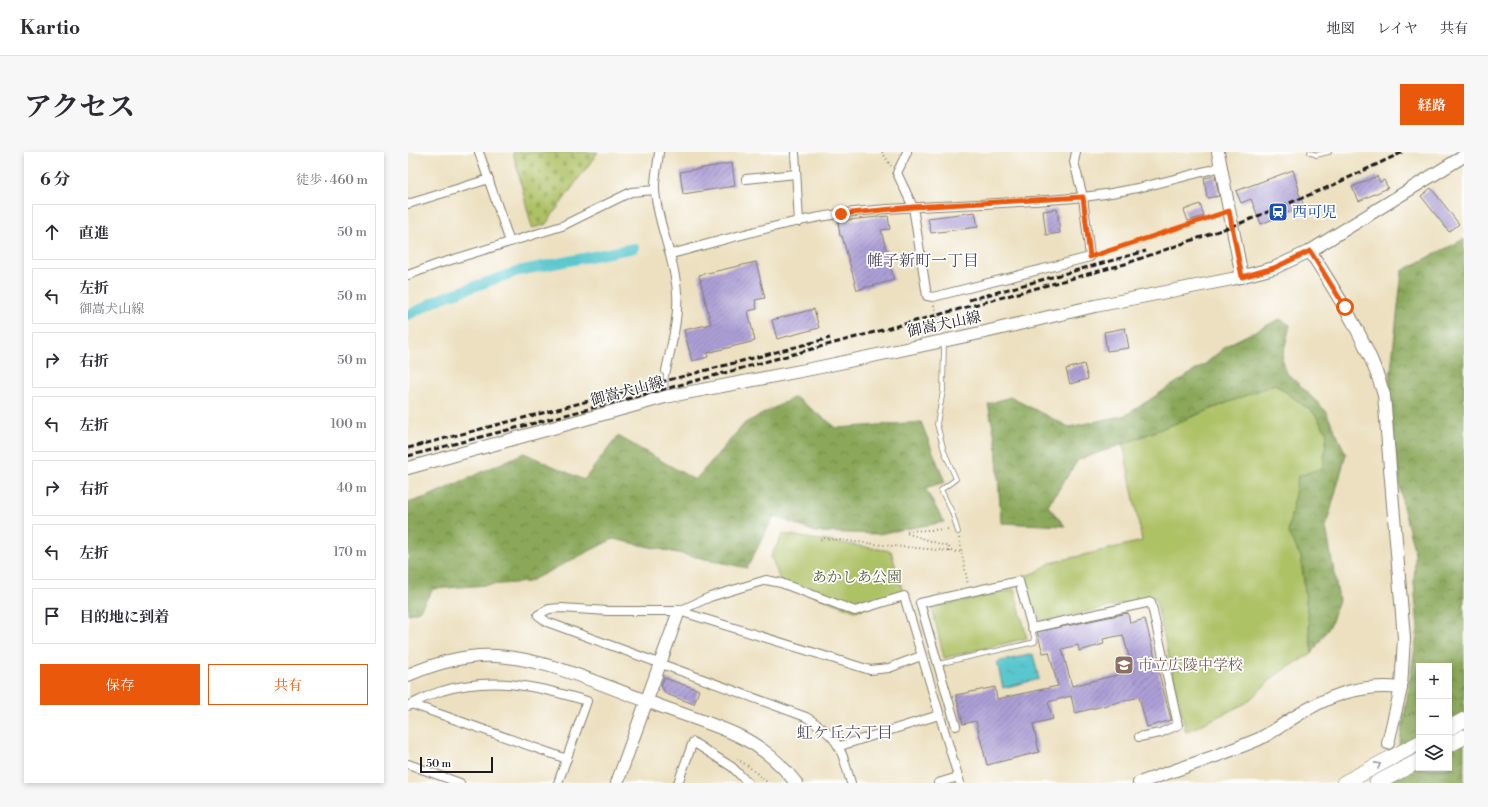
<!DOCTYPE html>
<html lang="ja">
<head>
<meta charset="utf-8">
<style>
	body { margin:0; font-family:"Libre Bodoni","Noto Serif JP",serif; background:#f7f7f7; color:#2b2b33 }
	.controls { position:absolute; right:12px; bottom:12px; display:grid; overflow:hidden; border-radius:0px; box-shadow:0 2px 6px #0003 }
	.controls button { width:36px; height:36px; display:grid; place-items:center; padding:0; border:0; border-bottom:1px solid #e1e1e2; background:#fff; color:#2b2b33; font:20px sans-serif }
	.scale { position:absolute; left:12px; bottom:10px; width:73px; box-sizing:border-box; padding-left:4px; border:2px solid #1c1c1c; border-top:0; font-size:11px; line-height:14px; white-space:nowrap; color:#1c1c1c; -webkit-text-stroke:3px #fff; paint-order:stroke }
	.stop { position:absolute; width:12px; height:12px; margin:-9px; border:3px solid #ea580c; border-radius:50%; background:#fff }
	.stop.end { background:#ea580c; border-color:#fff; box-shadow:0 1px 4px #0008 }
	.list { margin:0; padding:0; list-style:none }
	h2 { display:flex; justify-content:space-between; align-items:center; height:52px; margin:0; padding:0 16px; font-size:17px }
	h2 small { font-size:13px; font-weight:400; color:#7c7c81 }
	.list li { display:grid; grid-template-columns:26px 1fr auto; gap:12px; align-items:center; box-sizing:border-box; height:56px; margin:0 8px 8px; padding:0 8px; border:1px solid #e1e1e2; border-radius:0px }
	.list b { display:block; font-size:15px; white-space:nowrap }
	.list p { margin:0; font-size:13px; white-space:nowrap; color:#7c7c81 }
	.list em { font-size:13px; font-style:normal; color:#7c7c81 }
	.actions { display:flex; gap:8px; padding:12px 16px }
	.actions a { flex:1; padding:9px 0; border:1px solid #ea580c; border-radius:0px; text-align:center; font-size:14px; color:#ea580c }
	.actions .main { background:#ea580c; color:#fff }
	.icon { flex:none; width:22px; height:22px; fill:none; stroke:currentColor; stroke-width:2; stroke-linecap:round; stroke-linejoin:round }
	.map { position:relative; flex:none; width:1056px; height:631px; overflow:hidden; border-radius:0px }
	header { display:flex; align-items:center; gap:24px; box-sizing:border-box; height:56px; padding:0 20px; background:#fff; border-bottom:1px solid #e1e1e2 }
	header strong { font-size:19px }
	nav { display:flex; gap:22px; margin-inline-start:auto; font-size:14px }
	.intro { display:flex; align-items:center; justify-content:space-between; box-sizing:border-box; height:96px; padding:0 24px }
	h1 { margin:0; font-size:28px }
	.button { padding:10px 18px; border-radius:0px; background:#ea580c; color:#fff; font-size:14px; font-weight:700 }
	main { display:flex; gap:24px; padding:0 24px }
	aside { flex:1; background:#fff; border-radius:0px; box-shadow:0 2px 6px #0003 }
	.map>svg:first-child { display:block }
</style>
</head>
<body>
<header>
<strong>Kartio</strong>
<nav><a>地図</a><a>レイヤ</a><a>共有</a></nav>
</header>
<div class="intro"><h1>アクセス</h1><a class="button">経路</a></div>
<main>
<aside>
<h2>6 分<small>徒歩 · 460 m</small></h2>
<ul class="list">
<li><svg class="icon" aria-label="ahead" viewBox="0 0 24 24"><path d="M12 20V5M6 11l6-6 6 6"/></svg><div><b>直進</b></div><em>50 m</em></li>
<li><svg class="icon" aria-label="left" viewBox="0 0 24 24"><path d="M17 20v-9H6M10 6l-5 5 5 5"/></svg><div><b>左折</b><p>御嵩犬山線</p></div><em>50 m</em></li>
<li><svg class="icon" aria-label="right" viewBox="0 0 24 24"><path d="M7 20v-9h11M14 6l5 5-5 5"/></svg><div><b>右折</b></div><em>50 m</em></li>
<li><svg class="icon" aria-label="left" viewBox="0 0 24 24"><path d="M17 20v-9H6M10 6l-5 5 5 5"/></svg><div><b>左折</b></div><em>100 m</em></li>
<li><svg class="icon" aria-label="right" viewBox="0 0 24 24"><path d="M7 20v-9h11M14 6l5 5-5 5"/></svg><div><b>右折</b></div><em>40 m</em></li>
<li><svg class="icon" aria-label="left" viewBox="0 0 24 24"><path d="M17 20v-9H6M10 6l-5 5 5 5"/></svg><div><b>左折</b></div><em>170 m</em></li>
<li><svg class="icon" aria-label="arrive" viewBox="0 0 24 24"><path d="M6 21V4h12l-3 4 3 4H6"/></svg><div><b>目的地に到着</b></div></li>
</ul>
<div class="actions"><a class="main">保存</a><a>共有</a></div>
</aside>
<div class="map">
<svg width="1056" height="631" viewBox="0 0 1056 631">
	<defs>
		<pattern id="forest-crowns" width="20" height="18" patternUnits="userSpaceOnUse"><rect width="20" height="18" fill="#8aa75a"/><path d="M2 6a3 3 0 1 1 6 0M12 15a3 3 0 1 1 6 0" fill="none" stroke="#70874a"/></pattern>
		<pattern id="cemetery-stones" width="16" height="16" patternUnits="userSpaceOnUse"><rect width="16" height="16" fill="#adc165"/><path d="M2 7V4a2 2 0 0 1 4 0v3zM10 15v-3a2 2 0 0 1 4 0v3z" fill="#94a557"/></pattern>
		<pattern id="water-ripples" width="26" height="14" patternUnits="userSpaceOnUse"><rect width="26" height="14" fill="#5ac7ce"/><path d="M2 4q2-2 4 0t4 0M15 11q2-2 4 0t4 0" fill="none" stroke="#4eaab0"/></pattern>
		<pattern id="building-hatch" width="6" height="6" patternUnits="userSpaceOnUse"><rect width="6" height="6" fill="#ac9fd5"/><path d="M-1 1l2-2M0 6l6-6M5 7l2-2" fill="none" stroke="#8b81ac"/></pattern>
	</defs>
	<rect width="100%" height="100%" fill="#fff"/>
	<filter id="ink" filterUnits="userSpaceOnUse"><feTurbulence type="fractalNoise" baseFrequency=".025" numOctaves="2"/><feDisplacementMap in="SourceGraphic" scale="8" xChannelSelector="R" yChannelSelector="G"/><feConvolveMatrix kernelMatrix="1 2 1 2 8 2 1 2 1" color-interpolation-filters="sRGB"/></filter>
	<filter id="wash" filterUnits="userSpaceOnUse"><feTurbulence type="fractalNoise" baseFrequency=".012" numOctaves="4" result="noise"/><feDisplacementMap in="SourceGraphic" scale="16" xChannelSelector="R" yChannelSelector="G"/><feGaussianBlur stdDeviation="0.9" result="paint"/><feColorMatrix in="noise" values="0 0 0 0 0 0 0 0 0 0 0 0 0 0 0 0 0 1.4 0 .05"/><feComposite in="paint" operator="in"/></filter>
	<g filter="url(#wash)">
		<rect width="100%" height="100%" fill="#ece0c0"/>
		<g fill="#adc165" stroke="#646e40">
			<path d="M867,232L906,261L919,281L916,316L880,380L893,405L904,501L868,523L838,551L778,580L747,445L633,470L630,458L624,460L615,424L627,421L642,411L734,389L715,292Z"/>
			<path d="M375,382L483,399L496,444L447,459L373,431L363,404Z"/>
			<path d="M606,437L619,486L536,506L524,456Z"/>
		</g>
		<g fill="url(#forest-crowns)" stroke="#53623b" fill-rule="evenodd">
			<path d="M1056,87V631H979L992,589L1010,477L1006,432L1007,402L995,355L980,244L994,119ZM1011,514H1041V616H1011Z"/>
			<path d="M872,167L882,173L874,207L879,221L917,258L938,302L918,375L931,448L923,472L904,501L893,405L880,380L890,324L915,316L919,281L906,261L867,232L715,292L670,308L640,354L657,374L593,371L588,290L580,252L602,245L661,275L718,263L797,212L821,192Z"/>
			<path d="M387,245L429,276L513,270L537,330L517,336L536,370L471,382L407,380L366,364L339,416L205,387L120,430L25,437L11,459L0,462V351L21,344L116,301L176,328L210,284L287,328L337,271Z"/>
		</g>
		<path fill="url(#cemetery-stones)" stroke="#646e40" d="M105,0H190L137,73L124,76Z"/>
		<path fill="url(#water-ripples)" stroke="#3b7275" d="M625,502L631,527L595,536L589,510Z"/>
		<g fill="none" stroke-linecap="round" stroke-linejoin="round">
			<path stroke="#5ac7ce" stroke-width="10" d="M0,163L34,146L110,119L226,96"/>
		</g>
		<g id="blocks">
			<g fill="url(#building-hatch)" fill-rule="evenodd">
				<path d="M324,11L327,34L275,42L272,20Z"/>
				<path d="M885,18L891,38L890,39L896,54L853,72L843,47L833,51L828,39Z"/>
				<path d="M807,24L811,44L799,46L796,26Z"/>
				<path d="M969,24L972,30L976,28L980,36L951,49L944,35Z"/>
				<path d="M1023,36L1051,72L1041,80L1013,44Z"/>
				<path d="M792,52L796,64L780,69L776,58Z"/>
				<path d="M649,57L652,81L638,83L635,59Z"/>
				<path d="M567,60L570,75L523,81L520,66Z"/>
				<path d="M480,64L482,77L473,78L486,128L449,138L434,84H432L430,69Z"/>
				<path d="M348,110L357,146L347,148L349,157L340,159L347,189L299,201L300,205L284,209L276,178L303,172L291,123Z"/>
				<path d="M406,157L411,176L369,187L364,168Z"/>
				<path d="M717,176L721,196L699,199L696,180Z"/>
				<path d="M676,212L680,227L662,232L658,217Z"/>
				<path d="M720,461L722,471L737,467L763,568L739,575L731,545L667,561L663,544L640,550L645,567L625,572L631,600L579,613L568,569L555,572L548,543L587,535L589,547L650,534L641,500L635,501L629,480ZM715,483L725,519L664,534L654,497L670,493L671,499L696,492L695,487Z"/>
				<path d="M256,526L291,538L286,552L258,542L253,534Z"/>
			</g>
		</g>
	</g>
	<g filter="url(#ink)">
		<use href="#blocks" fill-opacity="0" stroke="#847e6e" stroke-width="1"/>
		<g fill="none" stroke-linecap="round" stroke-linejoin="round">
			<g stroke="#847e6e" stroke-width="5.5">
				<g id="lane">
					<path d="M902,0L908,3L921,0"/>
					<path d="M536,191L535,239L529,272L536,299L548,327L533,338L544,360L550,380"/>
					<path d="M257,243L258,219"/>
					<path d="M530,512L627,490L624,476"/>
				</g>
			</g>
			<g stroke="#847e6e" stroke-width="10">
				<g id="street">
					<path d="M71,0L102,90"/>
					<path d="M251,0C250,13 246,27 247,39C250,74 267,106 269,141C271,167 263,194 258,219"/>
					<path d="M387,0L391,70"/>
					<path d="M499,0L489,21L505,55L519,144L525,145L682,105L675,45L666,10L668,0"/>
					<path d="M338,27L388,22"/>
					<path d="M0,52L81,27"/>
					<path d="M263,102C323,86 384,67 446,60C522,52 598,53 675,45C722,40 767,27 813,15"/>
					<path d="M0,123L30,112L154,74L223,40L247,38"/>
					<path d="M271,459L302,445L358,428L373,431L447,459L496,444L552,631"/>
					<path d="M3,552L159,607"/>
					<path d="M0,554C11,549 22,542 34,539C85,524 129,534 179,549L150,631"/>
					<path d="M548,574L512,451L611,429L624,476L743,450L770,573L752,581L731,585"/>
					<path d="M432,594L531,563"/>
					<path d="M0,612L52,631"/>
					<path d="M270,631L285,590L324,615L340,631"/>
					<path d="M443,631C432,594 432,586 398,565L139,470L130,463L141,457L153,456L200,459H271L462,518L481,516L513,504"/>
					<path d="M530,631L550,625"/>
				</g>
			</g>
			<g stroke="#847e6e" stroke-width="14">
				<g id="secondary">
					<path d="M810,0L834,125"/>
					<path d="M902,99C932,147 960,189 976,243L996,486L993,536L980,591"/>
					<path d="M0,316L257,245L408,216L577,180L687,154L824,127L866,116L902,99L1056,4"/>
					<path d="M0,523C28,511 58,502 88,504C139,507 188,531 236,548C266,560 298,569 327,582C351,593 372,610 388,631"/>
					<path d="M209,631L271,459"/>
					<path d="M731,631C770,617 814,603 851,587C863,581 874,573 885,566C919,544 952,531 993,536"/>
				</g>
			</g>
			<g stroke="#847e6e" stroke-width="16">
				<g id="highway">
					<path d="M1041,576L1056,568"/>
					<path d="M1041,593L1056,585"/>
					<path d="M936,631L1011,591"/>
					<path d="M969,631L1011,609"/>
				</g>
			</g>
			<g stroke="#847e6e" stroke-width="2" stroke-dasharray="1 3" stroke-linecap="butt">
				<path d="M474,0L483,14"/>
				<path d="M689,103L812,62"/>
				<path d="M526,153L533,180"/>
				<path d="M551,386L560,433"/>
				<path d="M413,388L414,386L485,394L554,400"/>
				<path d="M541,400V395L498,381L500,379L542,377"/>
				<path d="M1041,550L1056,545"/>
				<path d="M997,564L1011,560"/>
				<path d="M329,607L340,614L360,631"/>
			</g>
			<use href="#lane" stroke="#fff" stroke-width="4"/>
			<use href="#street" stroke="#fff" stroke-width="8"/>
			<use href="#secondary" stroke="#fff" stroke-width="12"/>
			<use href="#highway" stroke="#fff" stroke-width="15"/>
			<g stroke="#1c1c1c" stroke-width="3" stroke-dasharray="6 3" stroke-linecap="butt">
				<path d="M561,148L738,99"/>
				<path d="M0,296L422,186"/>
				<path d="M0,304L257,237L717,112L833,71L923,34L995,0"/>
			</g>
		</g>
		<defs><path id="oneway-chevron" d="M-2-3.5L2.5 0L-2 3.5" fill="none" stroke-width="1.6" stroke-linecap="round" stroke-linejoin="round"/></defs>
		<use stroke="#999" href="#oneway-chevron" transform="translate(970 613) rotate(-28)"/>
	</g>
	<g fill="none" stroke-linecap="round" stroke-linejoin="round" filter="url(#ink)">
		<path stroke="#ea580c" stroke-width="5" d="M433,62L505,55L675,45L682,105L821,59L834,125L866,116L902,99L937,155"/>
	</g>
	<defs>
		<g id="station-square" transform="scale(1)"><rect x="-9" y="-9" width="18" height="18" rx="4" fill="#1a4fb4" stroke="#fff"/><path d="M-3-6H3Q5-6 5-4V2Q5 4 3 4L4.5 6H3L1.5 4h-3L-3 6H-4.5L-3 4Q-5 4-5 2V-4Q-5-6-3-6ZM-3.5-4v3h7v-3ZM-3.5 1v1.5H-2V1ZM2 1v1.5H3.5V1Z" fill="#fff"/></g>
		<g id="school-square" transform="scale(1)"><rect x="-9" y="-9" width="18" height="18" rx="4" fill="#8d6e63" stroke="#fff"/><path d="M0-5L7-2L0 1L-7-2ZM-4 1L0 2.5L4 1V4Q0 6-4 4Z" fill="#fff"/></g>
	</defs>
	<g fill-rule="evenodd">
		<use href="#station-square" x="870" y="60"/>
		<use href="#school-square" x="716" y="513"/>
	</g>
	<g text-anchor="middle" stroke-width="3.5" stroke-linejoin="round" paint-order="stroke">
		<g font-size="15" fill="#164399" stroke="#fff" text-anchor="start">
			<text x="884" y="65">西可児</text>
		</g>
		<g font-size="15" fill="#1c1c1c" stroke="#fff">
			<text transform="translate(536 172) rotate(-12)" y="5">御嵩犬山線</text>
			<text transform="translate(219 239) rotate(-15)" y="5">御嵩犬山線</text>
		</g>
		<g font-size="15" fill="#565e39" stroke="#fff">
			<text x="449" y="430">あかしあ公園</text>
		</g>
		<g font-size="15" fill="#785e54" stroke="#fff" text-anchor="start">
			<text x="730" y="518">市立広陵中学校</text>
		</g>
		<g font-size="16" fill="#4e4a5d" stroke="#fff">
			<text x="515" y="114">帷子新町一丁目</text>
			<text x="437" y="586">虹ケ丘六丁目</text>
		</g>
	</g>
</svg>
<div class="controls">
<button>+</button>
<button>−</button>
<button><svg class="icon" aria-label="layers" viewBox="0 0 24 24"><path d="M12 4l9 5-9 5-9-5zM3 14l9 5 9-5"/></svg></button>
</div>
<div class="scale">50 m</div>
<div class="stop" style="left:937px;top:155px"></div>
<div class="stop end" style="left:433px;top:62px"></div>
</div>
</main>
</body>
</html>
